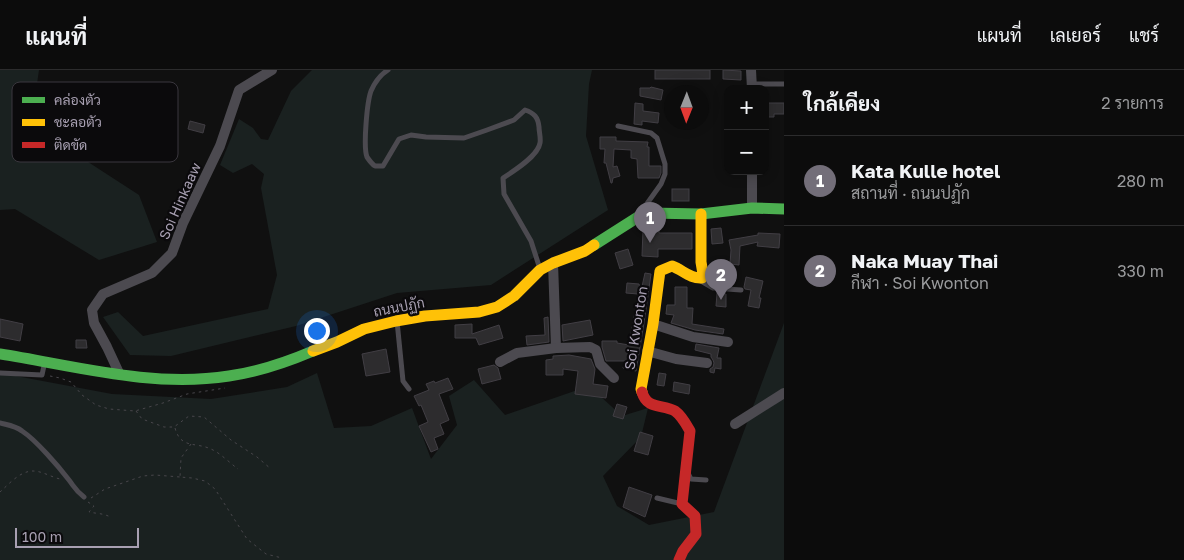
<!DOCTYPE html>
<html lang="th">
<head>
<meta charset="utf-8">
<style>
	body { margin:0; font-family:"Golos Text",Sarabun,sans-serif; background:#151515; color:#f1f3f6 }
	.controls { position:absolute; right:15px; top:15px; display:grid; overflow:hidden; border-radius:10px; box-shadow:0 2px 12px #0003 }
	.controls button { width:45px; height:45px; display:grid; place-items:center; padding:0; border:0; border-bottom:1px solid #2c2c2d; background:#0c0c0c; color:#f1f3f6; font:25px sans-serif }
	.compass { position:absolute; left:664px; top:15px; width:45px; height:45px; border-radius:50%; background:#0c0c0c; box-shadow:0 2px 12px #0003; rotate:181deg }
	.scale { position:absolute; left:15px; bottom:12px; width:124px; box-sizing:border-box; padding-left:5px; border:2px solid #a8a0b2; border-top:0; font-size:14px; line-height:18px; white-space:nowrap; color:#a8a0b2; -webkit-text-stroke:4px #0b0a0c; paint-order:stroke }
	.you { position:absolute; left:316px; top:260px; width:18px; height:18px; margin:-12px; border:4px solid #fff; border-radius:50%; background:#1a73e8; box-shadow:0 0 0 8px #1a73e833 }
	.badge { display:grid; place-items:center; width:32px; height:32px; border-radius:50%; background:#736e79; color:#fff; font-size:16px; font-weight:700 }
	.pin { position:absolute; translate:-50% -41px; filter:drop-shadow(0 1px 2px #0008) }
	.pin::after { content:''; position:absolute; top:26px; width:18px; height:15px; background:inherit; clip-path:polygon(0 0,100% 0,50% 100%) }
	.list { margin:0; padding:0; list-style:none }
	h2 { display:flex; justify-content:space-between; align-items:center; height:65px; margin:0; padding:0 20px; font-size:21px }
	h2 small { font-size:16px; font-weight:400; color:#9a9b9d }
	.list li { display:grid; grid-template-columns:32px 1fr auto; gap:15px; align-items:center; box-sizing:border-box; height:90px; padding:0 20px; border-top:1px solid #2c2c2d }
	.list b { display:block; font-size:19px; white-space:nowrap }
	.list p { margin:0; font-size:16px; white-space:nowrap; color:#9a9b9d }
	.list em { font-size:16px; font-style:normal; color:#9a9b9d }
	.map { position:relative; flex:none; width:784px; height:490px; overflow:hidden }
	header { display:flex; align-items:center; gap:30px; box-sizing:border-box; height:70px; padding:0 25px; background:#0c0c0c; border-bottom:1px solid #2c2c2d }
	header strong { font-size:24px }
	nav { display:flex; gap:28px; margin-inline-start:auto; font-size:18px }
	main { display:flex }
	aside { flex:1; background:#0c0c0c }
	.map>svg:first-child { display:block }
</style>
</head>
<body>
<header>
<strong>แผนที่</strong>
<nav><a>แผนที่</a><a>เลเยอร์</a><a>แชร์</a></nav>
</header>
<main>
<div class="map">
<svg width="784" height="490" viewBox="0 0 784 490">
	<rect width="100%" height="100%" fill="#101010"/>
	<g fill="#1a2120">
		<path d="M0,0H39L31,55L139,125L157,172L99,190L15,139L0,140Z"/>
		<path d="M312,0H592L589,14L586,66L608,140L491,215L397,223L296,256L171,286L130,285L103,247L118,242L143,266L268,239L277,205L261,118L264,104L252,94L233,103L220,95L239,49L253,58L261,69L268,70L291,21Z"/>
		<path d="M784,253V490H0V303L112,324L211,329L287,317L317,303L334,358L371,356L412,338L431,389L457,355L449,326L474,310L505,345L589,316L622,346L648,338L641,367L603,406L617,436L649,455L714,442Z"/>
	</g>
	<g fill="#2d2c2e" stroke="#413e44">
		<rect x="655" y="0" width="55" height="9"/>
		<path d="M723,0L741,1V10L723,9Z"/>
		<path d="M651,17L663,20L661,30L640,26V18H650Z"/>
		<path d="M635,33L643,34V41L659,43L658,53L642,51V55L634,54Z"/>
		<path d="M765,33H784V44H774V47H765Z"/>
		<path d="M190,51L205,55L203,63L188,59Z"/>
		<path d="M600,67H616V71L648,72L647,77H649V96H661V103L659,108H638L637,89L631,88V80L614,79L613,97L617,96L620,106L613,108L612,113H611L606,93H604L605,79H600Z"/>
		<rect x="672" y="119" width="17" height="12"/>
		<path d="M721,158L723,173L712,174L711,159Z"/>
		<path d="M643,159H659V163H692V179H658V187L642,186Z"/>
		<path d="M758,163L780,164L779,178L757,176L758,172L740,176L739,195L730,194L731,180L729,170L758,165Z"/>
		<path d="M628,179L633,195L620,199L615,183Z"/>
		<path d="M645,203L651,204L644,253L636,301L623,298L625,291H606L602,277V271H617V273L629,275L638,224L626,223L627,213L639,214L641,221Z"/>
		<path d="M746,207L763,211L759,228H761L759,238L748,236L751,220L745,219L744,217Z"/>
		<path d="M675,217H687V238H693L692,254L724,259L723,264L695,260L671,253L674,245L666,244L667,235H675Z"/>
		<path d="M717,223L726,224V237L716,236Z"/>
		<path d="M548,247L549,272L527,275L526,266L545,265L544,248Z"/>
		<path d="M0,249L23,254L20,271L0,267Z"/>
		<path d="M590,250L593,265L563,271L562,255Z"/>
		<path d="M472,254V264L499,255L503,268L479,275L476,268H455V255Z"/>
		<path d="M76,270H86L87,278H76Z"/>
		<path d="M696,274L719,278L717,288H721V299L715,298L714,303L710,302V299L713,297L714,293L713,290L711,287V284L695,280Z"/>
		<path d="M386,279L390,302L366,306L362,284Z"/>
		<path d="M569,285L591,289L595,299L593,314L608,316L606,328L575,324L578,301L563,299V305H546V290L553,289V286Z"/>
		<path d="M494,295L498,298L501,309L482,314L478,299Z"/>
		<path d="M659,303L666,304L664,316L657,315Z"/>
		<path d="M448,308L453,319L439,324L449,350L440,354L444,364L434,368L438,379L431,382L419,356L428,352L421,335L419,336L414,326L429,320L426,314L434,311L435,313Z"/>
		<path d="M674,312L690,315L689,324L673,321Z"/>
		<path d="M617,334L627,337L623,349L613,346Z"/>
		<path d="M640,362L653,366L648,385L634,381Z"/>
		<path d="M629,417L652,425L645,447L623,437Z"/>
	</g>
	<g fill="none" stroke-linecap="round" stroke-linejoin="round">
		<g stroke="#48464b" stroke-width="1" stroke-dasharray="2.5 4" stroke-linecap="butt">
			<path d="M50,306L60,308L71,312L82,325L96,335L109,339L135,341L163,333L187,324L225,318"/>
			<path d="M136,341L142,349L164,357H174L189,346L204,347L231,370L257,387L271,399"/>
			<path d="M175,358C181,380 196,371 213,380C221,384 230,393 238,399"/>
			<path d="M191,374L181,388L180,407L192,408L205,411L215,419L247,469L266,484L282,488"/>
			<path d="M0,422C9,414 20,401 33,401C42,401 51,407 60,409"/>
			<path d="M91,428L105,419L143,406L155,405L180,407"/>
			<path d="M88,432L94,436L89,442C98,444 104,443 112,448"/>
		</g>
		<g stroke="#4c4a50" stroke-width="5">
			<path d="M388,0C380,5 375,12 371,21C367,32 363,77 367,87C369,90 372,94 375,96H383L399,69L411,65L426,67L464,68L487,60L514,50L525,40C534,43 538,47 539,57C539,62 541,68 540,73C538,86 514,101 503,108L504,124L531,171L540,199"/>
			<path d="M752,14H784"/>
			<path d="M618,56L651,63L657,68L665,94V104L661,114L641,142"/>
			<path d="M701,211L713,218L741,220"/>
			<path d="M397,251L403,311L409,319"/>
			<path d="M0,303L42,305L45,291"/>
			<path d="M0,353C8,355 16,356 22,361C36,370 59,397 69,410C75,418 76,421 84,427"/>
			<path d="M688,403L691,409L706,410"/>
			<path d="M657,428L682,434"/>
		</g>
		<g stroke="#4c4a50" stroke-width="10">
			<path d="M751,0L752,19"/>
			<path d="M752,101V138"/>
			<path d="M553,193L556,278"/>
			<path d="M653,254L693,267L728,272"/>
			<path d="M647,281L676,289L707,293"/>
			<path d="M500,292L517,283L556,278L590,277L596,280L600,294L614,308"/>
			<path d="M120,305L107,277L94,253L92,240L103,224L152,203L172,183L183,153L220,76L239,20L272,0"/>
			<path d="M735,354L784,323"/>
		</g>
		<g stroke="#4caf50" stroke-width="11">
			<path d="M594,175L638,147L650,143L701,144L752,138L784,139"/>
			<path d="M0,284C76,296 152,318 229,306C258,302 287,292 313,281"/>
		</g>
		<g stroke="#ffc107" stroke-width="11">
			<path d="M313,281L337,272L364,259L396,251L425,246L479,242L497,237L514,226L540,200L553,193L585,181L594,175"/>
			<path d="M642,322L641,319L653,254L660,201L672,196C683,200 690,209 702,208L703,204L701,192V144"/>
		</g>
		<path stroke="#c62828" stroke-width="11" d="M642,322C647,340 663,334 675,341C682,346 686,354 690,361L682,434L695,446L696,464L683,481L679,490"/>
	</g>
	<g text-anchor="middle" stroke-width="4.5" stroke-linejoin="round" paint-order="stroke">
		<g font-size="14" fill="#a8a0b2" stroke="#0b0a0c">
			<text transform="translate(180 131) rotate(-66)" y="5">Soi Hinkaaw</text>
			<text transform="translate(399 237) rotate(-11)" y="5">ถนนปฏัก</text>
			<text transform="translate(636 258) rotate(-81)" y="5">Soi Kwonton</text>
		</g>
	</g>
	<rect x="12" y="12" width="166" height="80" rx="8" fill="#0b0a0c" stroke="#3a373e" stroke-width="1"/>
	<rect x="22" y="27" width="23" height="6" fill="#4caf50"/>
	<rect x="22" y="49" width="23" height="7" fill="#ffc107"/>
	<rect x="22" y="72" width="23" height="6" fill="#c62828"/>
	<g font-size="14" fill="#a8a0b2">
		<text x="54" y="35">คล่องตัว</text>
		<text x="54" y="57">ชะลอตัว</text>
		<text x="54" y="80">ติดขัด</text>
	</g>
</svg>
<div class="controls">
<button>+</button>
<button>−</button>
</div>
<svg class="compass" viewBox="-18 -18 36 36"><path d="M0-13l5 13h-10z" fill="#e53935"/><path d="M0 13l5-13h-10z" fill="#9a9b9d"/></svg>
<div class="scale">100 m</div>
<div class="you"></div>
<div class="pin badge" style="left:650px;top:173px">1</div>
<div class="pin badge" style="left:721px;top:230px">2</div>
</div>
<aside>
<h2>ใกล้เคียง<small>2 รายการ</small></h2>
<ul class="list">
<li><span class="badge">1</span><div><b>Kata Kulle hotel</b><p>สถานที่ · ถนนปฏัก</p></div><em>280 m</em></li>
<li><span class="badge">2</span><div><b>Naka Muay Thai</b><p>กีฬา · Soi Kwonton</p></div><em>330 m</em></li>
</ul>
</aside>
</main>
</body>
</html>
